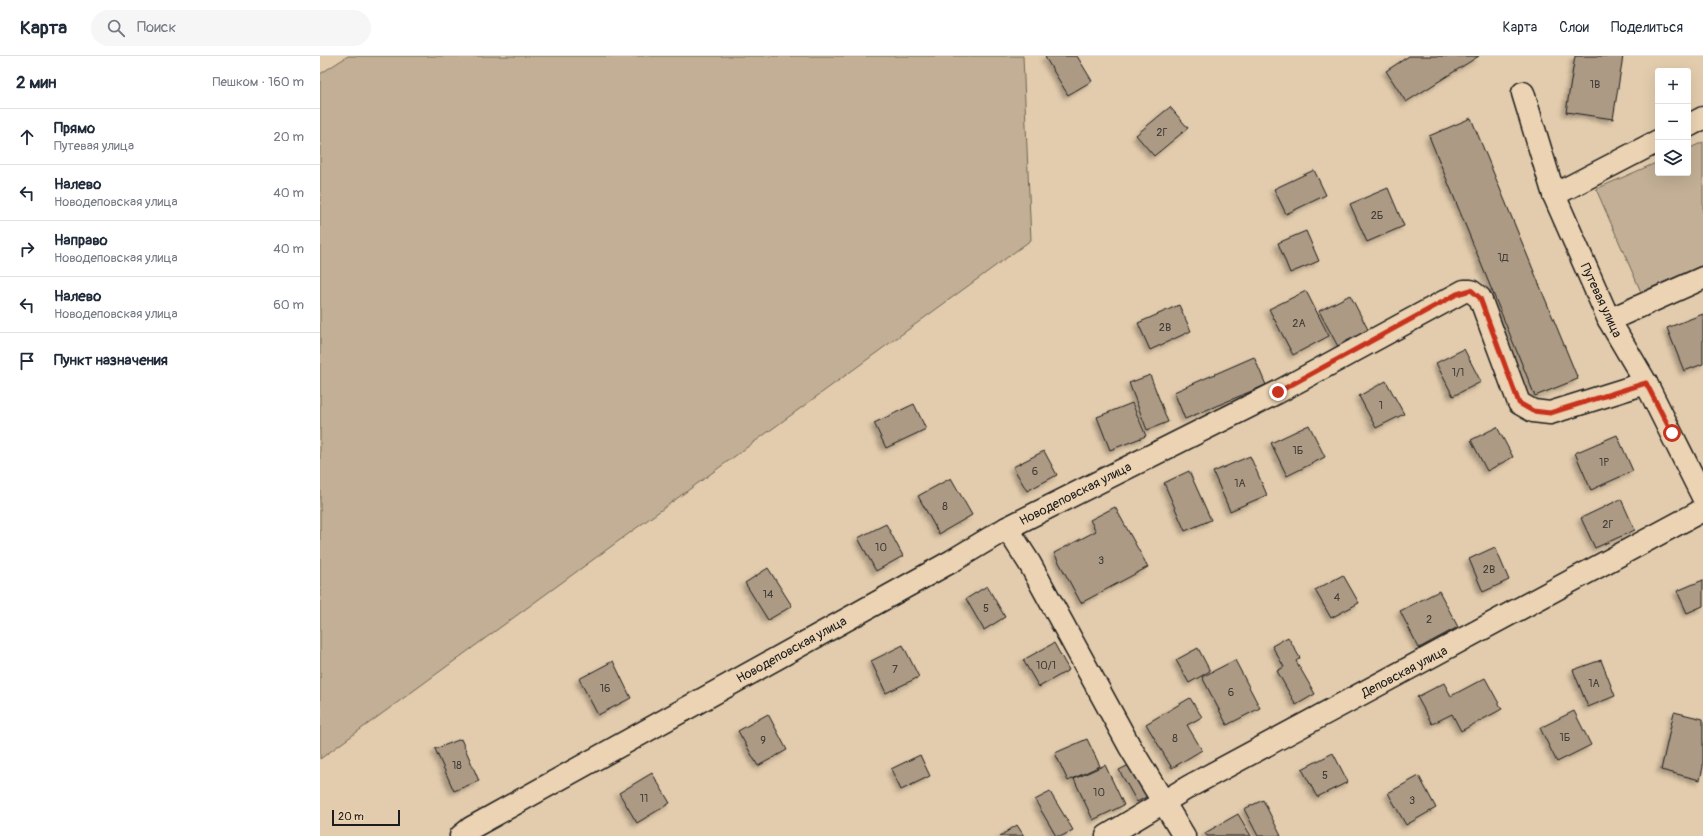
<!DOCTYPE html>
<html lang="ru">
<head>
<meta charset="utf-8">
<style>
	body { margin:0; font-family:Pangolin,sans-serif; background:#f6f6f7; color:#1f2937 }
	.controls { position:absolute; right:12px; top:12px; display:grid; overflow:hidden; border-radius:4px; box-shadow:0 4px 16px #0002 }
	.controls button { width:36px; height:36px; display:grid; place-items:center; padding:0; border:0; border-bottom:1px solid #e0e1e3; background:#fff; color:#1f2937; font:20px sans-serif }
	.scale { position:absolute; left:12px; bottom:10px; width:68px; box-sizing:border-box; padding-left:4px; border:2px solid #1c1c1c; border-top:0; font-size:11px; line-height:14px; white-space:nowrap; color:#1c1c1c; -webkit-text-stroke:3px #ebd3b3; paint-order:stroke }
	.stop { position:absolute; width:12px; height:12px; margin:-9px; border:3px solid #c8321e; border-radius:50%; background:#fff }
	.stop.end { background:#c8321e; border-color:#fff; box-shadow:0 1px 4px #0008 }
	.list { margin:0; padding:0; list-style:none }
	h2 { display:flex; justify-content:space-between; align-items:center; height:52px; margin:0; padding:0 16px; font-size:17px }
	h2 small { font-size:13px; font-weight:400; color:#747a83 }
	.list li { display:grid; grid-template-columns:26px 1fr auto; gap:12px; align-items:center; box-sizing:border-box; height:56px; padding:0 16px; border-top:1px solid #e0e1e3 }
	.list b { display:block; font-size:15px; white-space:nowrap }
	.list p { margin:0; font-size:13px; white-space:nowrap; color:#747a83 }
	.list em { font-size:13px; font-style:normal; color:#747a83 }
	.icon { flex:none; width:22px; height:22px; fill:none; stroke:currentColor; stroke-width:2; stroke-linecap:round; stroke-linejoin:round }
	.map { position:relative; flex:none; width:1383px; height:780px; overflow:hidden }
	header { display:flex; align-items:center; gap:24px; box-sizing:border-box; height:56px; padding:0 20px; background:#fff; border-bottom:1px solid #e0e1e3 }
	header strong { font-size:19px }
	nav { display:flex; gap:22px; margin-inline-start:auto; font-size:14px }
	.search { width:280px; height:36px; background:#f6f6f7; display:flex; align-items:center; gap:10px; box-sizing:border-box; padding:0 14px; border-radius:22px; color:#747a83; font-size:15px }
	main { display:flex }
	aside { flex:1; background:#fff }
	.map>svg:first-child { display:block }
</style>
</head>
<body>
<header>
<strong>Карта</strong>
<div class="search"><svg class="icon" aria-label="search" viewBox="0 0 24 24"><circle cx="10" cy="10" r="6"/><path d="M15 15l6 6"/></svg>Поиск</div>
<nav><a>Карта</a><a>Слои</a><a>Поделиться</a></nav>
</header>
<main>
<aside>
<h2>2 мин<small>Пешком · 160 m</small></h2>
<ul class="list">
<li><svg class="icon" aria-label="ahead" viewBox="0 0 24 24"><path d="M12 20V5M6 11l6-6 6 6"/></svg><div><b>Прямо</b><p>Путевая улица</p></div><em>20 m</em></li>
<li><svg class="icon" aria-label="left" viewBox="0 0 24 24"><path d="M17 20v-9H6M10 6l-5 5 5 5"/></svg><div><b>Налево</b><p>Новодеповская улица</p></div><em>40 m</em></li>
<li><svg class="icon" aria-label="right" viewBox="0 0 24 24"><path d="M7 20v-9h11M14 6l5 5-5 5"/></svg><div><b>Направо</b><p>Новодеповская улица</p></div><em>40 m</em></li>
<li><svg class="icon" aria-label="left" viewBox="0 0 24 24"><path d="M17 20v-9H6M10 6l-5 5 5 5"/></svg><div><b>Налево</b><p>Новодеповская улица</p></div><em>60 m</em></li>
<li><svg class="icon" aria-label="arrive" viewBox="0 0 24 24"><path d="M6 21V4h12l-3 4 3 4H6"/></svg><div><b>Пункт назначения</b></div></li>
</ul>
</aside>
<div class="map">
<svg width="1383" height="780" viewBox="0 0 1383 780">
	<defs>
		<filter id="shadow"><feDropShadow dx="-3.5" dy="3.5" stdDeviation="2" flood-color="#0004"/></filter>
	</defs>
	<rect width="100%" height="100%" fill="#e3ccad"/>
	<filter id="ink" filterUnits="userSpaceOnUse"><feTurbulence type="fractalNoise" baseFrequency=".025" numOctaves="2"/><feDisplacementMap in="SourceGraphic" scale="8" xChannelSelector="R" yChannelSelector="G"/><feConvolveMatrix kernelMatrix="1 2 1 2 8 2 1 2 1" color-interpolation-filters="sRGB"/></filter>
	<g filter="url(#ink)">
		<g fill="#c2af95" stroke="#6f6658">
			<path d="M28,0H703L711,184L0,703V18Z"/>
			<path d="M1383,86V209L1321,236L1276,133L1338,106V117H1368V93Z"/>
		</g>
		<g fill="#ac9a85" stroke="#1c1c1c" filter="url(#shadow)">
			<path d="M726,0H757L772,25L748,39L725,1Z"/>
			<path d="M1089,0H1159L1086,46L1066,15Z"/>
			<path d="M1255,0H1303L1293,63L1246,56Z"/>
			<path d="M850,51L868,72L834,100L816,79Z"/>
			<path d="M1151,62L1258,323L1215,340L1109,80Z"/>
			<path d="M994,114L1006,139L966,158L954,133Z"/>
			<path d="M1068,132L1084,170L1047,186L1030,148Z"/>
			<path d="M986,175L999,205L970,217L958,187Z"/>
			<path d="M986,235L1009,280L973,299L949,253Z"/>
			<path d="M1030,239L1053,283L1022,298L999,255Z"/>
			<path d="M859,249L871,275L830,294L818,267Z"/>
			<path d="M1383,258V308L1364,315L1347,272Z"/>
			<path d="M1144,293L1161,326L1133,340L1116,307Z"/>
			<path d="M934,301L946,329L865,363L854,336Z"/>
			<path d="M830,319L848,366L827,374L809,327Z"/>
			<path d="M1066,325L1084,358L1056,372L1039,340Z"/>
			<path d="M812,347L826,380L790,394L777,361Z"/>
			<path d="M594,348L606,373L566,392L554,367Z"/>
			<path d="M989,369L1005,401L967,420L951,387Z"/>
			<path d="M1177,371L1193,401L1167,415L1151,384Z"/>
			<path d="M1297,379L1313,415L1271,434L1255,397Z"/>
			<path d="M724,395L737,419L707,435L693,411Z"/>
			<path d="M930,400L947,439L910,455L893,416Z"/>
			<path d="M869,415L891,464L865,475L844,427Z"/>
			<path d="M631,422L652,459L619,478L598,440Z"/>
			<path d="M1301,443L1315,474L1275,492L1261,462Z"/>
			<path d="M795,451L828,511L761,547L734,497L776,475L770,464Z"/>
			<path d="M566,468L583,500L556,515L538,482Z"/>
			<path d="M1175,491L1189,524L1163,536L1149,503Z"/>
			<path d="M448,512L472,550L448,564L425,527Z"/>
			<path d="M1023,519L1039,547L1011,562L995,534Z"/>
			<path d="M1383,524V550L1367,557L1357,535Z"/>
			<path d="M667,530L685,561L664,574L646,543Z"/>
			<path d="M1119,535L1138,571L1099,592L1080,555Z"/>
			<path d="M968,581L980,602L976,605L995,638L976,649L957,615L964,611L952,590Z"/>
			<path d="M734,587L749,614L719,631L703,604Z"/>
			<path d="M583,589L599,621L566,637L551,605Z"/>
			<path d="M878,592L890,615L869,627L856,604Z"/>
			<path d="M915,604L940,652L907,669L882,621Z"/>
			<path d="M1281,604L1295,640L1268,651L1253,614Z"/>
			<path d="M293,605L311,642L278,659L259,623Z"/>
			<path d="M1165,622L1182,653L1141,675L1132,658L1112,668L1097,641L1124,627L1131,640Z"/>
			<path d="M870,642L882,661L867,669L882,694L852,712L826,668Z"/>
			<path d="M1254,655L1271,689L1237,706L1220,672Z"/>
			<path d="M1354,656L1383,663V711L1380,724L1341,714Z"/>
			<path d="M448,658L467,694L438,710L418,675Z"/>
			<path d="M141,683L159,725L134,735L115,693Z"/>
			<path d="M767,683L780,710L748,725L735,697Z"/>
			<path d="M1013,697L1028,726L997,741L982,713Z"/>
			<path d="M600,699L610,720L581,734L571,713Z"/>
			<path d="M811,708L828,740L817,746L799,714Z"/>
			<path d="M785,709L804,749L773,764L754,723Z"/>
			<path d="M332,717L350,747L317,767L299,737Z"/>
			<path d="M1099,720L1116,752L1086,769L1068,737Z"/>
			<path d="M730,736L753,774L742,780H736L715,744Z"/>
			<path d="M943,744L961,780H938L924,753Z"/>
			<path d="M918,758L931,780H887L885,777Z"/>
			<path d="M697,769L704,780H680Z"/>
		</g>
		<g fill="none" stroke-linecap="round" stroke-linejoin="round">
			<g stroke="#1c1c1c" stroke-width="25">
				<g id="minor">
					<path d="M1203,37L1234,139L1289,264L1326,327L1383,441"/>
					<path d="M1368,70L1383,62"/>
					<path d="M1234,139L1338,85"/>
					<path d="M1289,264L1383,222"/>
					<path d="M687,472L710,508L810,691L864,780"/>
					<path d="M141,780L151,772L632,505L687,472L958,336L1144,235H1151L1160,242L1199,347L1213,355L1230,357L1326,327"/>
					<path d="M787,780L870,730L1383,454"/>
				</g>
			</g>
			<use href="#minor" stroke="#ebd3b3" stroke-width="22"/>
		</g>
	</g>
	<g fill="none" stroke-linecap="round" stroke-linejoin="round" filter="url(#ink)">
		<path stroke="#c8321e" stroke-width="5" d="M958,336L1137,238L1151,234L1160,242L1199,347L1213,355L1230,357L1326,327L1352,377"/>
	</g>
	<g text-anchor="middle" stroke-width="3" stroke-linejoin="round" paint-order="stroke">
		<g font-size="11" fill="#403c36">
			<text x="1275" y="32">1В</text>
			<text x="842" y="80">2Г</text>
			<text x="1057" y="163">2Б</text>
			<text x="1183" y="205">1Д</text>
			<text x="979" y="271">2А</text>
			<text x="845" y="275">2В</text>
			<text x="1138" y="320">1/1</text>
			<text x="1061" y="353">1</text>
			<text x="978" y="398">1Б</text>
			<text x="1284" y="410">1Р</text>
			<text x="715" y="419">6</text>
			<text x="920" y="431">1А</text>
			<text x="625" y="454">8</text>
			<text x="1288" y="472">2Г</text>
			<text x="561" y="495">10</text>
			<text x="781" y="508">3</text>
			<text x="1169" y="517">2В</text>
			<text x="448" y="542">14</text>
			<text x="1017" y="545">4</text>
			<text x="666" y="556">5</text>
			<text x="1109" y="567">2</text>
			<text x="726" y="613">10/1</text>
			<text x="575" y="617">7</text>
			<text x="1274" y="631">1А</text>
			<text x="285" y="636">16</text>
			<text x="911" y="640">6</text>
			<text x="1245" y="685">1Б</text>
			<text x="855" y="686">8</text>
			<text x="443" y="688">9</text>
			<text x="137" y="713">18</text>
			<text x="1005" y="723">5</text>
			<text x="779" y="740">10</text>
			<text x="324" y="746">11</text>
			<text x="1092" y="748">3</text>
		</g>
		<g font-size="13" fill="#1c1c1c" stroke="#ebd3b3">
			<text transform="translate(1282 244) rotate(65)" y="5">Путевая улица</text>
			<text transform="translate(755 437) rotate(-27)" y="5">Новодеповская улица</text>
			<text transform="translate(471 593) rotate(-29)" y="5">Новодеповская улица</text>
			<text transform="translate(1084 615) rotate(-28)" y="5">Деповская улица</text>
		</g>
	</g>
</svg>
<div class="controls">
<button>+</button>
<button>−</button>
<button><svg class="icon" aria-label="layers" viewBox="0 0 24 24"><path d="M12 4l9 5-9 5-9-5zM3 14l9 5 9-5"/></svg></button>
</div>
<div class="scale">20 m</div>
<div class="stop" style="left:1352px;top:377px"></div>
<div class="stop end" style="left:958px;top:336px"></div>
</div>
</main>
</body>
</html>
